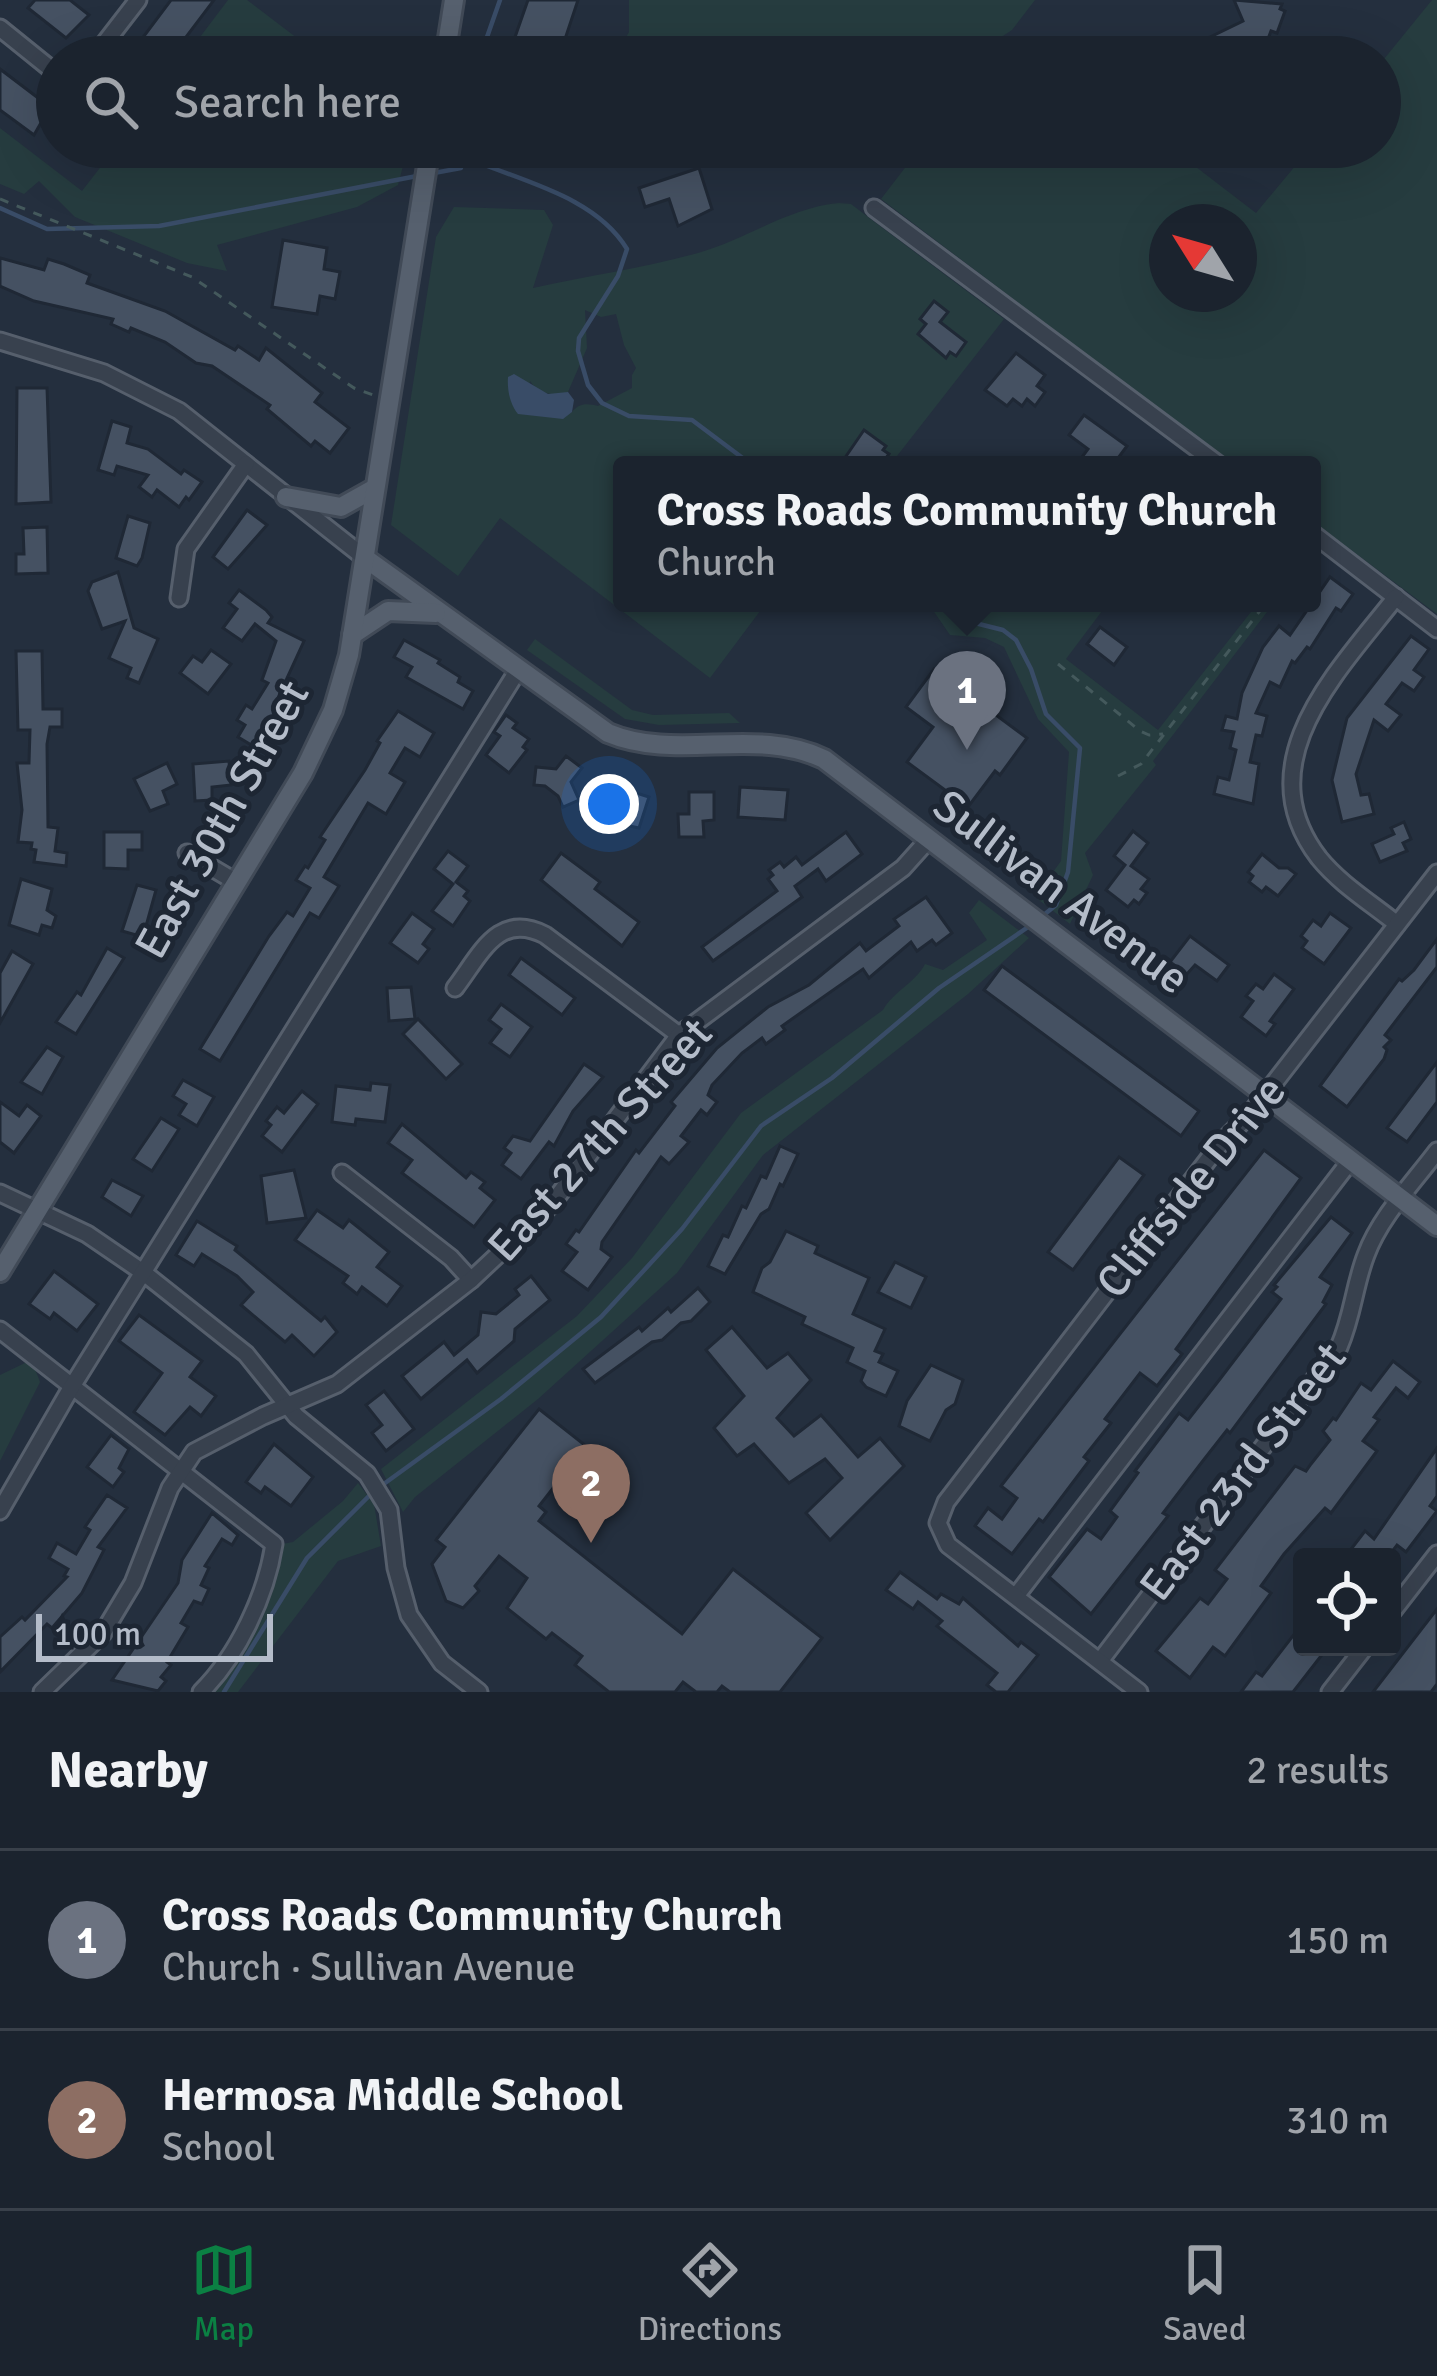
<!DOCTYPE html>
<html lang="en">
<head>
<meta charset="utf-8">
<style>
	body { margin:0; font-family:Signika,sans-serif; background:#282f3a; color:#f1f3f6 }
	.controls { position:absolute; right:36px; bottom:36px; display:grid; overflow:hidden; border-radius:12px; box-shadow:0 12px 48px #0002 }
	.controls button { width:108px; height:108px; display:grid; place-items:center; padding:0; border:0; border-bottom:3px solid #39404a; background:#1b232e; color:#f1f3f6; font:60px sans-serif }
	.compass { position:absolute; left:1149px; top:204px; width:108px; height:108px; border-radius:50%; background:#1b232e; box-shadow:0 12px 48px #0002; rotate:307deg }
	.scale { position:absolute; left:36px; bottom:30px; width:237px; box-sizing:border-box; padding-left:12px; border:6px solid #b4bcc9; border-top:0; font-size:33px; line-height:42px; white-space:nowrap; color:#b4bcc9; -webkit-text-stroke:9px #1d2633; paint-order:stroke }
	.you { position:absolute; left:609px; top:804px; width:42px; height:42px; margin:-30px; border:9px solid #fff; border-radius:50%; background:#1a73e8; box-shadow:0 0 0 18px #1a73e833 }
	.badge { display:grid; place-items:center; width:78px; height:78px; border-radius:50%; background:#0b8043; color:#fff; font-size:39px; font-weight:700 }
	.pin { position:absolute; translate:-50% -99px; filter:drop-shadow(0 3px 6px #0008) }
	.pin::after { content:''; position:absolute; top:63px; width:42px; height:36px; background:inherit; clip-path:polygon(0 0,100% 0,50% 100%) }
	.popup { position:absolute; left:613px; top:456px; width:708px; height:156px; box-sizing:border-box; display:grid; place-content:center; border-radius:12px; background:#1b232e; filter:drop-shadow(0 3px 9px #0005); font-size:39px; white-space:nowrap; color:#a0a4aa }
	.popup b { font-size:45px; color:#f1f3f6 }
	.popup::after { content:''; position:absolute; left:50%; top:100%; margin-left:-24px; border:24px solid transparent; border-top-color:#1b232e }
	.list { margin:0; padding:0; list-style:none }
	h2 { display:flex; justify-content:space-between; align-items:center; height:156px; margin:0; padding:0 48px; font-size:51px }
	h2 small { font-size:39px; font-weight:400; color:#a0a4aa }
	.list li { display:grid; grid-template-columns:78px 1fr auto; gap:36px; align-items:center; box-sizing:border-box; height:180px; padding:0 48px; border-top:3px solid #39404a }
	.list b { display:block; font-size:45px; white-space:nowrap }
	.list p { margin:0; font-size:39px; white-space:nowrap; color:#a0a4aa }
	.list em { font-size:39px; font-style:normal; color:#a0a4aa }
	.icon { flex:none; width:66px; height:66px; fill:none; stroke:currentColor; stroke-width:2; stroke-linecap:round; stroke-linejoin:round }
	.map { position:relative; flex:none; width:1437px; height:1692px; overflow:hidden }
	.search { position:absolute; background:#1b232e; box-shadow:0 12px 48px #0002; left:36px; right:36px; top:36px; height:132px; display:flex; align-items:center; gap:30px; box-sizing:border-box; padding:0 42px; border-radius:66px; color:#a0a4aa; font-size:45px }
	.sheet { height:516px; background:#1b232e }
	nav { display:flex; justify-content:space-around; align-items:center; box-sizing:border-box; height:168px; border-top:3px solid #39404a; background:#1b232e; font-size:33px; color:#a0a4aa }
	nav a { display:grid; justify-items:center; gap:6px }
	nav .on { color:#0b8043 }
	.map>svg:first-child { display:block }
</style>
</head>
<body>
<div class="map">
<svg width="1437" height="1692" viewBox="0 0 1437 1692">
	<rect width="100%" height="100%" fill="#242f3e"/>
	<g fill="#263c3f" fill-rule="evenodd">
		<path d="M228,0H247L322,57H185Z"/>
		<path d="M629,0H1035L1012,30L986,47L978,57H615L629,32Z"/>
		<path d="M1432,0H1437V614L1312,521V465H1233L881,199L921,147H1170L1256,213L1311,147H1380V64ZM1167,222H1239V294H1167Z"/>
		<path d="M0,128L82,191L116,147H408L398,185L357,207L217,245L227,271L187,263L75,217L39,181L24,194L0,184Z"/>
		<path d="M839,203L851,204L868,217L1004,319L890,465H622V603H766L710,678L500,518L458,576L391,525L436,237L454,207L544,210L553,225L533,288C587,276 644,268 698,253C748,239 787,208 839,203ZM585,310L601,317L616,314L624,345L636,368L632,375V388L598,406C587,403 579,403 572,412L526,415L530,381C539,394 553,397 568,392L587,348Z"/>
		<path d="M928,603H1108L1066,659L1158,730L1258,603H1274L1153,761L1156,765L1085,853L1093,875L1070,924L1035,897L1061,861L1069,752L1038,719L1004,647L985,638L950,635Z"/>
		<path d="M535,639L632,710L653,715L729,713L740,723L659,725L625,719L527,650Z"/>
		<path d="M979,900L1029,938L968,994L763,1155L677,1273L538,1399L415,1497L403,1512L381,1469L577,1316L632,1258L741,1113L883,1010C894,991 915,983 925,964L943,970L987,940L969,913Z"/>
		<path d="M27,1362L35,1369L40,1382L0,1461V1375Z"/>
		<path d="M358,1483L374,1504L381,1546L338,1561L238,1692H190C231,1657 253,1598 265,1547L293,1542L343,1501Z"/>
	</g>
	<path fill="#394c67" d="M514,374L548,394L568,392L574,400L572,412L563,419L518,414C510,404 507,390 508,377Z"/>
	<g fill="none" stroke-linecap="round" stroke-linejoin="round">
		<g stroke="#394c67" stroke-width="4.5">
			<path d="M480,57L500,0"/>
			<path d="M474,147L477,162C529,183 597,199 627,249L618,276L579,338L578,351L588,385L602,403L629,416L692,420L752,465"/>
			<path d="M434,173L461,168"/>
			<path d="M0,208L47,229L159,226L417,176"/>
			<path d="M944,603L955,618L1003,630L1016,640L1031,669L1046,714L1080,748L1068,872L1056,905L1040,918"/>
			<path d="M381,1486L501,1399L601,1317L682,1229L761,1126L832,1078L939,988L1031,925"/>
			<path d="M224,1692L307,1558L372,1493"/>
		</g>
	</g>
	<g fill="#455162" stroke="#1f2835" stroke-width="3">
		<path d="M35,0H70L89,15L66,38L28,8Z"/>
		<path d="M171,0H214L171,57H147L135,48Z"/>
		<path d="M528,0H578L564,42L577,47L574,57L514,40Z"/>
		<path d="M1234,0L1282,4L1280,9L1285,11L1277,33L1271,31L1265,47L1255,43L1234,54L1235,57H1207L1200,42L1243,21Z"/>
		<path d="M0,69L50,107L34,135L0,110Z"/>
		<path d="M699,168L712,209L678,226L669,199L645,207L639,188Z"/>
		<path d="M283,240L327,248L324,269L340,272L335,299L320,296L317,314L272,307Z"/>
		<path d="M0,258L44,270L48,259L64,264L90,275L87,283L165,311L235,350L238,346L259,360L266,348L322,393L315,402L349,428L330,453L315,441L311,446L267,409L270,405L212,366L196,363L165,342L131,328L129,332L111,324L113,319L34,301L0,286Z"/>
		<path d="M934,301L948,312L940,322L966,342L956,356L950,352L946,358L918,334L926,324L920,319Z"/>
		<path d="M1016,353L1045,375L1037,386L1045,392L1035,406L1027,399L1022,406L1013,399L1007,406L985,390Z"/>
		<path d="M17,388H47L51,502L16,504Z"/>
		<path d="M1084,415L1127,446L1113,465H1092L1082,457L1088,449L1069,435Z"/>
		<path d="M112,421L131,427L127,443L148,449L181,474L184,470L202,482L189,500L186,497L179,507L157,490L152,497L139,487L148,475L117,466L114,475L98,470Z"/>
		<path d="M864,430L886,446L883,450L889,454L881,465H840Z"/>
		<path d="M247,510L267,525L228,569L213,557Z"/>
		<path d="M128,516L150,523L142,558L137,566L116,558Z"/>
		<path d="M47,527L48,573L16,574V554H24L23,528Z"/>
		<path d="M118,572L134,628L158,639L139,683L127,678L131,668L109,658L125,621L102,629L88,591L92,582Z"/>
		<path d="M1330,577L1353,594L1341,611L1336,608L1310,649L1307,647L1295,663L1292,661L1280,687L1270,682L1256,713L1267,716L1262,736L1256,735L1250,762L1259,764L1253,804L1214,794L1218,777L1229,780L1236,750L1230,748L1234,732L1222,730L1226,716L1237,719L1242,693L1263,647L1279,626L1290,635Z"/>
		<path d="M239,590L266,610L272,617L268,623L304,641L277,700L282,705L253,746L238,737L245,725L237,720L246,705L252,709L268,683L262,680L276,641L255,624L242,641L223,628L237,609L229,603Z"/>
		<path d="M1100,627L1127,647L1114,665L1087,644Z"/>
		<path d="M1411,636L1429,649L1414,670L1424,677L1414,691L1402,683L1386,704L1401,715L1388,731L1374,720L1356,774L1361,795L1369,794L1374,814L1342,822L1332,780L1347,718Z"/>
		<path d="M404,640L440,660L438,663L460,677L458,682L473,691L463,709L406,677L412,667L394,657Z"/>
		<path d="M211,650L231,664L208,694L180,673L193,656L202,662Z"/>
		<path d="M16,651H42L43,709H62V727H50L47,744L48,827L58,828L55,851L67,853L66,866L34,862L36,850L31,849L32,843L18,842L22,810L17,763H29L30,730H18Z"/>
		<path d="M934,669L1027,738L1000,775L995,771L968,807L907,762L933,727L906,707Z"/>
		<path d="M398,711L434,733L420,757L405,748L390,773L405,782L386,814L368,803L324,877L339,886L319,918L310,913L220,1061L200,1049L269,936L287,912L293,916L310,888L296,880L305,866L308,868L325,840L320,837L365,770L380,743L377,741Z"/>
		<path d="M506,715L517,723L513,728L529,739L523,747L527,750L509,773L486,755L500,736L494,732Z"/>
		<path d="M566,756L582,768L571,782L579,800L563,807L558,796L545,786L534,785L536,767L556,769Z"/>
		<path d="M229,761L231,785L212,787V800L195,801L193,764Z"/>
		<path d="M167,763L177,784L163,791L168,804L150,811L134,779Z"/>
		<path d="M605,783L649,797L639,828L615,823L617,809L600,806Z"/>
		<path d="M740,787L788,790L785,820L738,817Z"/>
		<path d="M689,792H714V820L703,821L704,837H679L678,814H689Z"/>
		<path d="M1404,822L1411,839L1403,843L1407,851L1380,862L1372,844L1394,834L1391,828Z"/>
		<path d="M1133,831L1148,843L1131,866L1149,879L1141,889L1147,893L1139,904L1134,900L1128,907L1106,890L1125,865L1114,856Z"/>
		<path d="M104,832H142V850H128V869L104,868Z"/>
		<path d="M846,832L862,854L826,881L818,869L795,886L802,897L713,961L702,947L777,891L768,879L773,875L769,870L780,862L784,867L796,857L802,865Z"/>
		<path d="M448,851L468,866L456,882L468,891L464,896L470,901L453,926L432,911L453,884L434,869Z"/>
		<path d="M561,853L600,882L595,889L639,922L622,946L541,880Z"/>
		<path d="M1262,854L1279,868H1288L1296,874L1278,896L1266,887L1262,892L1249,882L1253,876L1248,872Z"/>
		<path d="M21,879L52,889L47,910L56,916L52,928L42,925L39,935L9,925Z"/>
		<path d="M137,885L156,890L143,937L122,931Z"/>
		<path d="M926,897L952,933L936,945L932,940L917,951L911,942L869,978L863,969L782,1026L785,1030L766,1044L762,1038L742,1053L712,1085L708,1095L717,1102L707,1115L701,1110L681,1136L689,1142L669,1164L661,1157L602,1242L601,1249L612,1257L588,1290L562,1271L577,1252L566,1244L576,1230L579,1232L636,1150L639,1153L675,1106L671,1102L717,1048L768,1007L809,985L860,943L866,951L899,926L894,919Z"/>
		<path d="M412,913L434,929L423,944L429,949L418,963L390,943Z"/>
		<path d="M1330,913L1351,928L1324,964L1302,948L1307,941L1301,936L1313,920L1321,926Z"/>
		<path d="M1190,936L1229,965L1217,981L1195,965L1187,974L1170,962Z"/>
		<path d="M1437,939V967L1385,1035L1391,1040L1384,1047L1387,1050L1384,1059L1347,1107L1320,1086L1399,979L1402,981L1414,970Z"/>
		<path d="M107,948L124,958L76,1034L56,1022L77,992L81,995Z"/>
		<path d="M12,951L33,964L0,1023V973Z"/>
		<path d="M521,958L575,998L562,1015L509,975Z"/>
		<path d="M1002,966L1199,1111L1181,1136L984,990Z"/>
		<path d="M1274,974L1294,989L1270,1021L1275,1024L1266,1036L1241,1017L1253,1001L1246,996L1256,984L1263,989Z"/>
		<path d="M411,987L415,1019L389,1021L387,988Z"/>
		<path d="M501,1004L532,1027L510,1057L490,1043L501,1029L489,1020Z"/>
		<path d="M418,1019L462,1064L446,1079L403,1034Z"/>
		<path d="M47,1047L63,1057L42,1094L21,1082Z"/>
		<path d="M1437,1062V1102L1407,1142L1387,1128Z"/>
		<path d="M584,1064L603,1077L573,1111L554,1146L549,1142L521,1179L502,1165L511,1153L504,1148L513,1136L530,1141Z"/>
		<path d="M183,1080L214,1097L197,1126L179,1115L186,1104L173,1096Z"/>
		<path d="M371,1083L390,1085L385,1122L356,1119L355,1125L332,1122L336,1086L370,1090Z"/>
		<path d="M302,1091L318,1104L282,1152L262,1136L271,1125L266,1121L277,1107L284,1113Z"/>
		<path d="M0,1102L19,1116L27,1105L41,1116L14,1153L0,1142Z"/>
		<path d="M161,1118L179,1129L152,1171L133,1159Z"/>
		<path d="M402,1124L466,1178L471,1172L485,1182L480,1188L495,1200L474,1227L402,1173L412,1160L388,1143Z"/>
		<path d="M780,1146L798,1154L783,1186L780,1184L769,1209L761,1214L725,1274L708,1266L723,1235L728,1237L742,1206L746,1208L761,1176L766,1178Z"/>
		<path d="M1264,1150L1301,1178L1176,1349L1182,1354L1157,1386L1140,1373L1105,1419L1111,1423L1084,1457L1089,1461L1043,1522L1039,1519L1012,1554L975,1526L988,1508L1002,1519L1017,1498L1001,1486Z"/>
		<path d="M1119,1157L1144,1175L1073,1270L1048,1252Z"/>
		<path d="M294,1170L306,1218L267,1223L261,1176Z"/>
		<path d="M112,1180L143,1196L131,1216L102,1197Z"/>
		<path d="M317,1210L343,1228L349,1220L389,1252L377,1267L402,1286L387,1306L362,1287L357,1294L343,1283L348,1276L295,1240Z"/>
		<path d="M1331,1217L1352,1233L1320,1277L1332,1285L1323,1302L1326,1304L1230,1433L1227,1430L1202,1462L1163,1513L1168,1516L1091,1614L1049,1577L1087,1529L1101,1539L1117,1517L1110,1511L1138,1473L1135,1471L1179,1413L1188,1420L1220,1379L1281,1299L1272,1292L1277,1287L1274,1285Z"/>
		<path d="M197,1221L237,1246L235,1250L321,1321L325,1317L337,1332L314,1356L292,1335L285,1342L241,1305L253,1292L237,1276L202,1254L194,1266L176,1255Z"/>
		<path d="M786,1231L818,1246L815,1253L869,1278L853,1314L885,1329L875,1351L883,1354L879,1362L898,1371L886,1396L866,1387L861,1381L865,1371L847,1362L853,1348L802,1324L805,1317L753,1292L762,1268L770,1262Z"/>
		<path d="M895,1262L926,1277L911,1308L878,1292Z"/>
		<path d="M54,1271L98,1304L77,1331L54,1313L50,1319L29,1304Z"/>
		<path d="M531,1276L550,1300L515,1329L514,1341L477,1373L467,1360L421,1399L402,1376L444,1342L454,1355L478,1335L481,1312L496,1314L519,1295L515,1289Z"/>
		<path d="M698,1288L710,1302L691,1321L681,1323L662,1340L652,1342L595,1383L583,1369L639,1327L642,1331L668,1308L671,1312Z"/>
		<path d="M139,1315L202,1361L190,1377L216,1396L201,1416L190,1407L165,1435L134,1412L162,1373L119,1341Z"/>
		<path d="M732,1327L767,1368L788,1353L811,1380L777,1418L794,1436L821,1415L858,1457L880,1438L904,1466L830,1540L806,1513L842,1478L825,1459L789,1483L754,1444L737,1456L714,1428L744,1396L706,1350Z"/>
		<path d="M1393,1361L1420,1382L1408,1398L1396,1388L1374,1417L1379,1420L1363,1441L1377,1451L1331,1513L1325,1508L1284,1554L1261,1586L1271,1593L1225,1656L1213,1647L1190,1678L1156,1651L1200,1598L1208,1604L1227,1579L1215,1570L1295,1466L1306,1471L1311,1464L1330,1440L1323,1431L1333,1418L1336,1420L1361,1383L1371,1390Z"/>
		<path d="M931,1365L963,1380L955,1404L946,1410L930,1441L899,1426L907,1401Z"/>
		<path d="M384,1391L414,1429L386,1451L372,1433L382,1425L366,1405Z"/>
		<path d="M539,1409L586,1446L539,1506L546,1512L539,1521L682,1634L733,1569L822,1638L780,1692H730L722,1686L717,1692H696L683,1682L675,1692H609L575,1665L582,1656L552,1633L546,1639L507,1608L527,1578L499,1556L475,1586L479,1591L463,1608L446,1601L432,1564L445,1547L436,1540Z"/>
		<path d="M111,1435L129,1449L119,1468L124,1472L113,1487L87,1467Z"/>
		<path d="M274,1444L313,1477L291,1506L265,1487L261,1493L246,1482Z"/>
		<path d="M1437,1448V1496L1430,1506L1437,1511L1406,1552L1397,1545L1388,1557H1345L1365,1531L1374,1539Z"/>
		<path d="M107,1495L127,1508L98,1547L104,1550L82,1593L52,1628L47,1624L0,1672V1637L22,1617L25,1620L67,1577L64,1576L68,1569L49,1558L57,1543L76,1554L90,1530L85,1527Z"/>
		<path d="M212,1513L238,1535L232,1545L222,1539L205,1566L209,1568L201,1585L209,1589L202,1604L194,1601L181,1623L188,1627L167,1662L171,1665L161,1677L166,1681L158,1691L112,1680L178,1583L182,1560Z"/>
		<path d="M900,1572L937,1599L941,1594L959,1604L963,1598L1018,1646L1021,1642L1038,1655L1008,1692H996L987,1685L997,1673L937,1626L942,1621L918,1602L913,1609L886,1590Z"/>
		<path d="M1437,1609V1684L1431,1692H1373Z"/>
		<path d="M1302,1624V1647H1328L1293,1692H1241L1256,1672L1262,1676Z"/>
	</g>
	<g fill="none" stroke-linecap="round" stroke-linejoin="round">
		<g stroke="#565f6c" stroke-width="21">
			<g id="minor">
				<path d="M0,28L57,74"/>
				<path d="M94,57L138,0"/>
				<path d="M874,208L1219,465"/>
				<path d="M0,341L104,373L179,411L365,558"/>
				<path d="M1312,533L1437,629"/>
				<path d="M1396,597C1339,670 1245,762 1319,858C1340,884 1371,903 1397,924"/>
				<path d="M179,598L186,549L246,464"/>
				<path d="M187,853L236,882"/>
				<path d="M455,988C481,954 498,911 545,935L679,1035"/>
				<path d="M342,1173L451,1258L471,1280"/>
				<path d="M0,1193L87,1234L144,1273L246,1354L296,1416L367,1474L389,1510L396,1568L409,1615L442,1663L479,1692"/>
				<path d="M0,1330L274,1544C266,1596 238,1655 201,1692"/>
				<path d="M0,1511L71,1388L518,670"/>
				<path d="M1016,1596L1351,1160"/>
				<path d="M1392,1612L1437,1554"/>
				<path d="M1100,1661L1339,1347C1353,1315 1354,1286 1366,1255C1380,1217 1413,1183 1437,1151"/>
				<path d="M42,1692L103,1633L133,1583L170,1488L194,1452L263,1416L337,1384L471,1280L551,1205L679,1035L903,868L929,839"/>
				<path d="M1139,1692L948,1545L938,1523L946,1502L1220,1144L1250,1114L1437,873"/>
				<path d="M1330,1692L1365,1647"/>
			</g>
		</g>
		<g stroke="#414a57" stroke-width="24">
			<g id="major">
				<path d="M445,57L454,0"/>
				<path d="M286,497L341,507L375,488"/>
				<path d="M365,558L608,733C677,762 756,726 824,759L1437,1226"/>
				<path d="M352,635L388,611L436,613"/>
				<path d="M0,1272L303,773L333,710L349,655L430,147"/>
			</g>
		</g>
		<g stroke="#44595c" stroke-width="3" stroke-dasharray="9 9" stroke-linecap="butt">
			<path d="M0,199L192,277L354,388L373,395"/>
			<path d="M1058,664L1140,731L1149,735L1163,734"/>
			<path d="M1118,776L1141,764L1266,603"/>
		</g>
		<use href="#minor" stroke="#38414e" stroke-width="15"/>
		<use href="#major" stroke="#56606e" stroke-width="18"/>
	</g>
	<g text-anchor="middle" stroke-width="10" stroke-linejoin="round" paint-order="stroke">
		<g font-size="45" fill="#b4bcc9" stroke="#1d2633">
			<text transform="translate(221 819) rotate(-61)" y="16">East 30th Street</text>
			<text transform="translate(1062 891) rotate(37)" y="16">Sullivan Avenue</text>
			<text transform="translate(599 1139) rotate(-48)" y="16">East 27th Street</text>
			<text transform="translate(1190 1186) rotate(-51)" y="16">Cliffside Drive</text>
			<text transform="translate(1242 1471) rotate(-53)" y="16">East 23rd Street</text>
		</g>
	</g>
</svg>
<div class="controls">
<button><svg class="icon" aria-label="locate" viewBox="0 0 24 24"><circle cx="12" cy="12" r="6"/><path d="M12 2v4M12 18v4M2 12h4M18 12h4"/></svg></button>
</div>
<svg class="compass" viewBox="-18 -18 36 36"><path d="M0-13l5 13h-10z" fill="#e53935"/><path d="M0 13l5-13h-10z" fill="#a0a4aa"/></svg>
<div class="scale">100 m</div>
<div class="you"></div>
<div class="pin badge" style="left:967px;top:750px;background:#6b7280">1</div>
<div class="popup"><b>Cross Roads Community Church</b>Church</div>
<div class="pin badge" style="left:591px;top:1543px;background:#8d6e63">2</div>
<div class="search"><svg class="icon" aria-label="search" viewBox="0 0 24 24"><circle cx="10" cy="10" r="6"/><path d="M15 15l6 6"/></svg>Search here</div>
</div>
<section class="sheet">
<h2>Nearby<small>2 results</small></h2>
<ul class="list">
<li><span class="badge" style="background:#6b7280">1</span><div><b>Cross Roads Community Church</b><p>Church · Sullivan Avenue</p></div><em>150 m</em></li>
<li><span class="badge" style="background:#8d6e63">2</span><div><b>Hermosa Middle School</b><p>School</p></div><em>310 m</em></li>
</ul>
</section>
<nav>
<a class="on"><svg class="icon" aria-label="map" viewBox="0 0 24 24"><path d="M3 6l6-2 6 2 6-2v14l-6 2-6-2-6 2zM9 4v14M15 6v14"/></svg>Map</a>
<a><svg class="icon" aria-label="directions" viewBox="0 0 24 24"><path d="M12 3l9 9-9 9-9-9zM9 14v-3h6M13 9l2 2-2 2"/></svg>Directions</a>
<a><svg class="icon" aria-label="saved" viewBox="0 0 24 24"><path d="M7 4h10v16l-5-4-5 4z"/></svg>Saved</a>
</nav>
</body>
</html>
